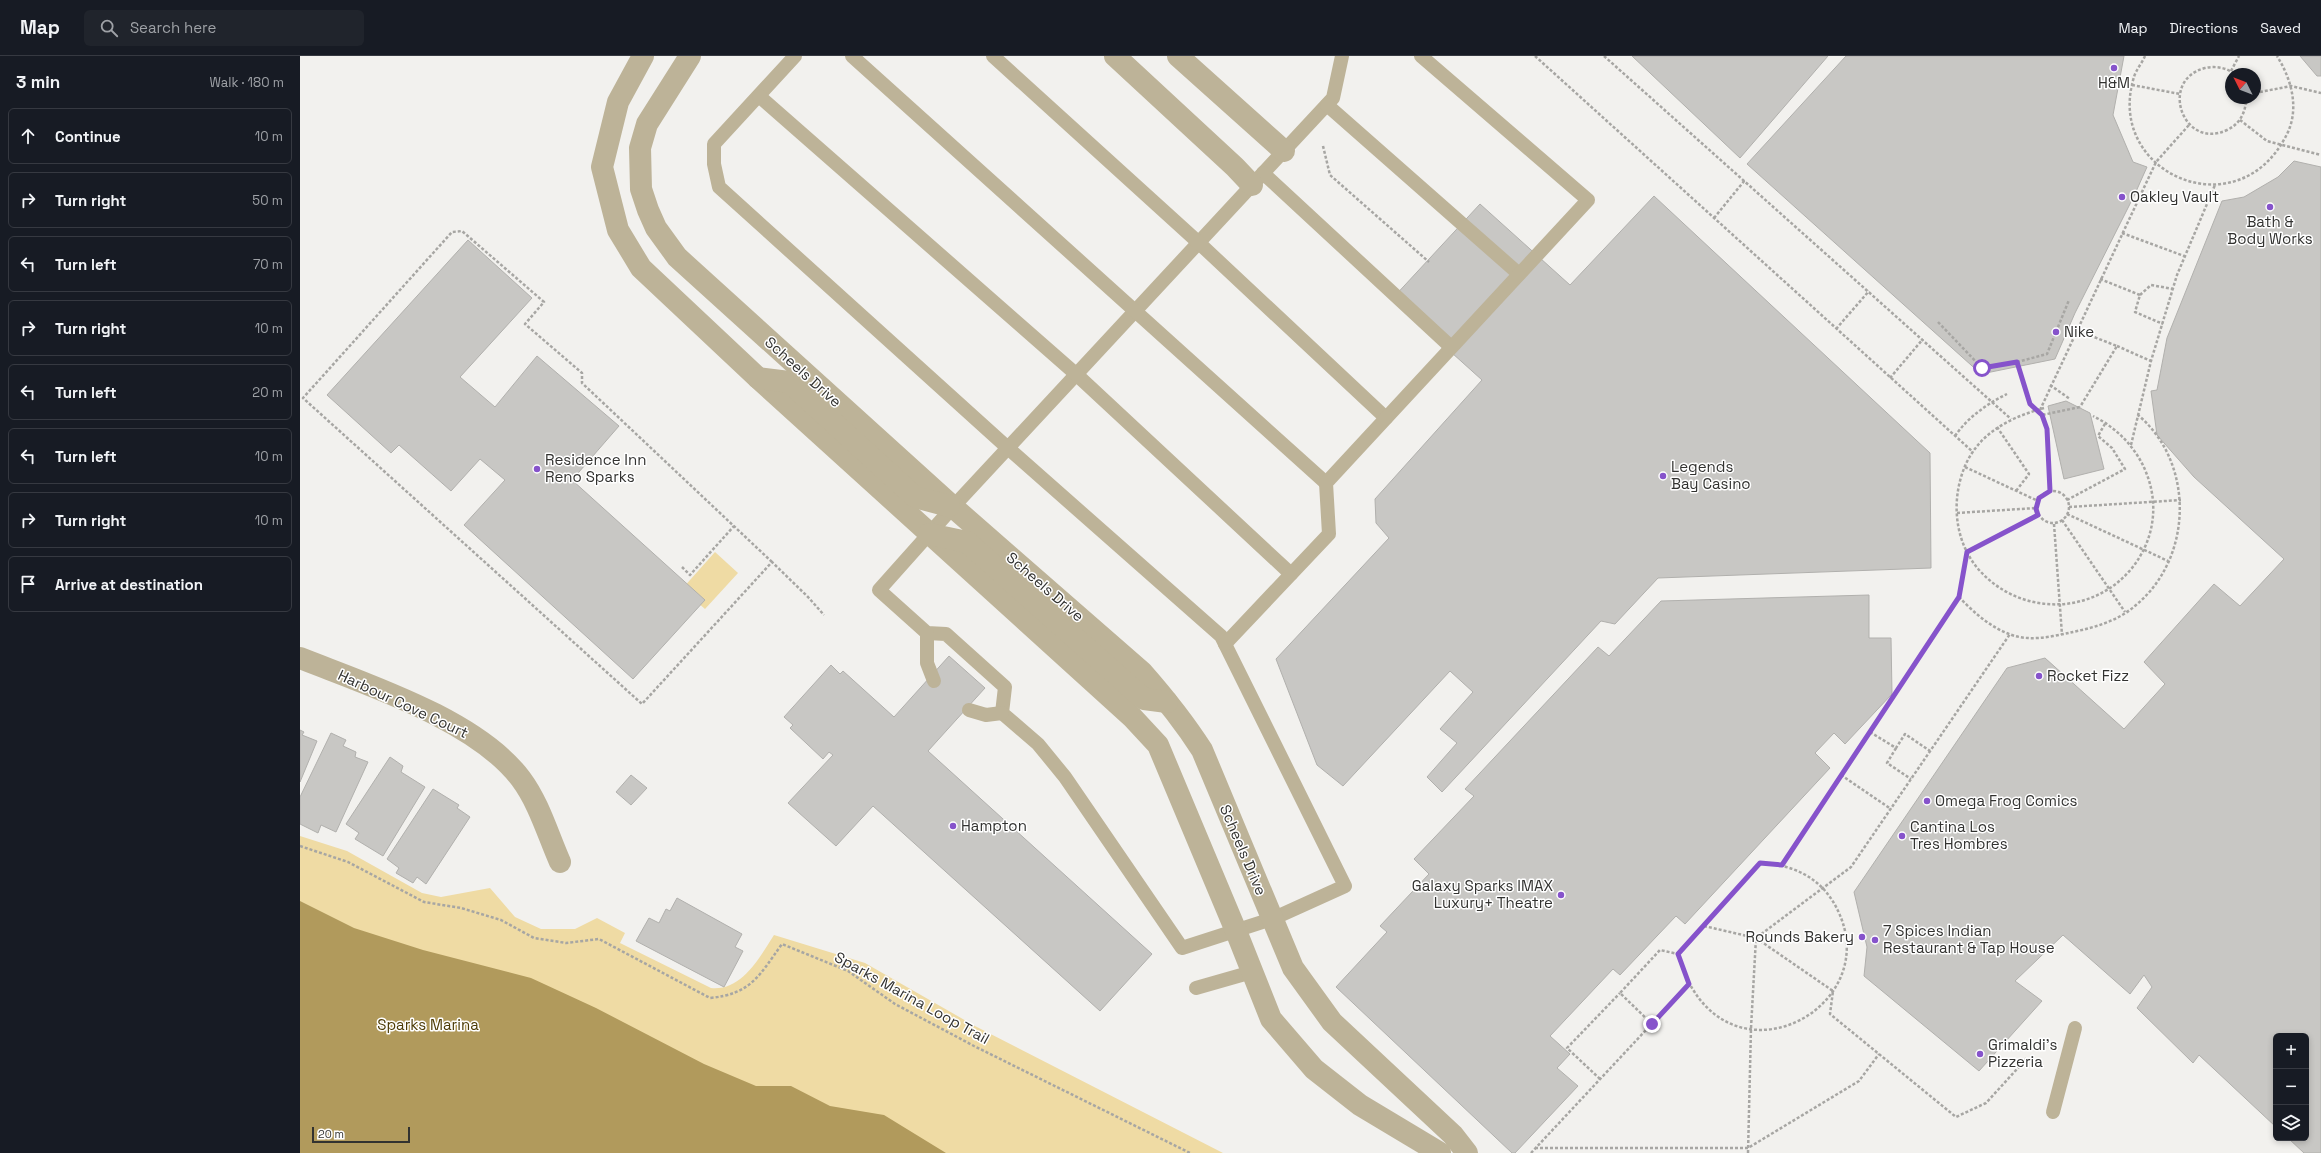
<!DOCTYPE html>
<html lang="en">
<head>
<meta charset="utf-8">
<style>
	body { margin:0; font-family:"Space Grotesk",sans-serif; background:#20242c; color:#f1f3f6 }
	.controls { position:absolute; right:12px; bottom:12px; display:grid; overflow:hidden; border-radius:6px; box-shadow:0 2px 6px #0003 }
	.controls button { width:36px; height:36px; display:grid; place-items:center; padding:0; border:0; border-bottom:1px solid #363941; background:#171b24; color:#f1f3f6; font:20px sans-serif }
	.compass { position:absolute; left:1925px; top:12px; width:36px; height:36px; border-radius:50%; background:#171b24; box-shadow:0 2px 6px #0003; rotate:312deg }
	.scale { position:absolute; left:12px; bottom:10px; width:98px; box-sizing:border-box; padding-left:4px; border:2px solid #323230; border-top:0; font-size:11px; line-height:14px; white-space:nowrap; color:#323230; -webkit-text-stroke:3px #fff; paint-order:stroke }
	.stop { position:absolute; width:12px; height:12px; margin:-9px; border:3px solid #8653cb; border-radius:50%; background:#fff }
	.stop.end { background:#8653cb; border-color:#fff; box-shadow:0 1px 4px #0008 }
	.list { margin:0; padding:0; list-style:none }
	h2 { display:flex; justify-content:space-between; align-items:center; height:52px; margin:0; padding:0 16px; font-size:17px }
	h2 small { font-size:13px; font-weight:400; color:#9ea1a6 }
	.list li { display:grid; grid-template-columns:26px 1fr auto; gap:12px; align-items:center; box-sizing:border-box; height:56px; margin:0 8px 8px; padding:0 8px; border:1px solid #363941; border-radius:6px }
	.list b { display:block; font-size:15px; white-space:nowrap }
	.list em { font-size:13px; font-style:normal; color:#9ea1a6 }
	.icon { flex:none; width:22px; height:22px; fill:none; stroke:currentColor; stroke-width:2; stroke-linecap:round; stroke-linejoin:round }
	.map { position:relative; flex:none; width:2021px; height:1097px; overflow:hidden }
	header { display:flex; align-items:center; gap:24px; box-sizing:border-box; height:56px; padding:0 20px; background:#171b24; border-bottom:1px solid #363941 }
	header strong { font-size:19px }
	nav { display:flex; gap:22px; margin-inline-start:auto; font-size:14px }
	.search { width:280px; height:36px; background:#20242c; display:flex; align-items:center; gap:10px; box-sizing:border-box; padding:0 14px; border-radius:6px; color:#9ea1a6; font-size:15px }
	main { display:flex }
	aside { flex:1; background:#171b24 }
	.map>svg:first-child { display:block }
</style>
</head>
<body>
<header>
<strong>Map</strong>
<div class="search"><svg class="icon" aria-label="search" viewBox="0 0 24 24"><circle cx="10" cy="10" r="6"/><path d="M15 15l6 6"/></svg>Search here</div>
<nav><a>Map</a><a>Directions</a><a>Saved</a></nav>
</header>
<main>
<aside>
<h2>3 min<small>Walk · 180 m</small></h2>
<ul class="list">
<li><svg class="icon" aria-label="ahead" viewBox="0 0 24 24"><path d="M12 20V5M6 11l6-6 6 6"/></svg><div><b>Continue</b></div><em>10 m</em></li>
<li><svg class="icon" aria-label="right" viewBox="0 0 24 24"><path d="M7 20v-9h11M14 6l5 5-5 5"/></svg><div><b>Turn right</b></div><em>50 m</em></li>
<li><svg class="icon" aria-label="left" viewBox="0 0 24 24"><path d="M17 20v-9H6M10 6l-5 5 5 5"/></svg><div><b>Turn left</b></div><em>70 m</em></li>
<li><svg class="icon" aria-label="right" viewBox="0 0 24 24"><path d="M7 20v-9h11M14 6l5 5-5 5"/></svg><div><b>Turn right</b></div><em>10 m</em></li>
<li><svg class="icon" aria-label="left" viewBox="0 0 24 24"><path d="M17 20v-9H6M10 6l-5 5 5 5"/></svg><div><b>Turn left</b></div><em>20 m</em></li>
<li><svg class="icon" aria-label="left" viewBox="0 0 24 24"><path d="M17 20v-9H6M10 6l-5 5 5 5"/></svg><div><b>Turn left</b></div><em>10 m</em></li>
<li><svg class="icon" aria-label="right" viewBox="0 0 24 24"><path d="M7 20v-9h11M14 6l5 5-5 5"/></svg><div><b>Turn right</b></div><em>10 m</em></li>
<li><svg class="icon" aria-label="arrive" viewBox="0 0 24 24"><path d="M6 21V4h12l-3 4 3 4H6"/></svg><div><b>Arrive at destination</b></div></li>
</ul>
</aside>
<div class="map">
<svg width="2021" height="1097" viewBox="0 0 2021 1097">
	<rect width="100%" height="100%" fill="#f2f1ee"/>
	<g fill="#efdba4">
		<path d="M415,496L438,517L405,553L382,533Z"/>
		<path d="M0,780L47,795L122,837L141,841L190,832L215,861L241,873H275L297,862L325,877L320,887L411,932C442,935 459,902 474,879L565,907L675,970L923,1097H0Z"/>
	</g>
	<path fill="#b19a5c" d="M0,845L54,872L123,894L231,922L296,952L404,1008L456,1030H491L530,1050L584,1059L646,1097H0Z"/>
	<g fill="#c8c7c4" stroke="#b1b0ad">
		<path d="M1332,0H1528L1440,102Z"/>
		<path d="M1546,0H1824L1813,59L1833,106L1847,111L1834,140L1775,257L1755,303L1681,318L1447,108Z"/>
		<path d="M2000,0H2021V20H2017Z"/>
		<path d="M1994,105L2021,111V1097H2004L1988,1082H2006V980H1976V1071L1899,999L1893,1007L1837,952L1852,931L1844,919L1830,938L1763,879L1715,925L1742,945L1679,1015L1564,920L1567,891L1554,836L1707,612L1745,602L1824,673L1865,628L1844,606L1914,528L1940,550L1984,503L1894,421L1857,379L1851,335L1857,334L1867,282L1922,145L1944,141L1978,121Z"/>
		<path d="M1354,140L1630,397L1631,512L1358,522L1315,568L1301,565L1142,736L1127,721L1157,687L1140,673L1173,636L1150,615L1043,730L1017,709L976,603L1089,482L1076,467L1075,443L1182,324L1092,243L1180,148L1270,229Z"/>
		<path d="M168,184L232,242L160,321L195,351L237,300L319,370L272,424L405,544L333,623L164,469L205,424L180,403L151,435L99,389L91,397L27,339Z"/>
		<path d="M1766,345L1790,357L1804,413L1764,423L1748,350Z"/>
		<path d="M1569,539V582H1591L1592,638L1545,688L1534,677L1515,697L1530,712L1385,868L1376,860L1320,919L1313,913L1250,980L1270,998L1257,1012L1278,1030L1215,1097H1212L1036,931L1087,876L1080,870L1129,818L1114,803L1174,740L1165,733L1298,591L1309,600L1361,545Z"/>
		<path d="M649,600L685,632L628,695L852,898L800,955L573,750L536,790L488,747L533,699L529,696L523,703L490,672L493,669L484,661L531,609L540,618L543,615L594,661Z"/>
		<path d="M0,674L4,676L2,679L17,685L0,726Z"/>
		<path d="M31,677L46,684L43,690L56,696L55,701L68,706L36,776L21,769L18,777L0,768V741Z"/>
		<path d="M90,701L103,710L101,716L125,731L83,800L55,783L59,777L46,768Z"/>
		<path d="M331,719L347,732L331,749L316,736Z"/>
		<path d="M133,733L159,749L157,752L170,761L126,828L117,821L113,827L96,817L99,812L87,803Z"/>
		<path d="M377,842L442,878L435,891L443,895L424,931L336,885L349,862L359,867L366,853L370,855Z"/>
	</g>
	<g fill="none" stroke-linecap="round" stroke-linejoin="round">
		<g stroke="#a7a6a3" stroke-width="2.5" stroke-dasharray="3 2" stroke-linecap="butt">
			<path d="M1235,0L1673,396"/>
			<path d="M1304,0L1711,363"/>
			<path d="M1845,0C1842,7 1836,14 1834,21C1804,117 1937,175 1986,80C2000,54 1992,24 1977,0"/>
			<path d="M1931,15L1939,0"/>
			<path d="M1934,18C1926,11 1915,10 1905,12C1858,24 1883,95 1927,74C1940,68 1946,56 1946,42"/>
			<path d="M1832,29L1880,38"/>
			<path d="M1955,37L1991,30L2021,37"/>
			<path d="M1940,64L1967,85L2021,99"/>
			<path d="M1023,90L1030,119L1129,206"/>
			<path d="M1414,162L1445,124"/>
			<path d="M1822,177L1884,200"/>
			<path d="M1800,223L1840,239L1835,256L1863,268"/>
			<path d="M1840,239L1851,229L1873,233"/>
			<path d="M1536,273L1569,235"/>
			<path d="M1776,274L1817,290L1780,351"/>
			<path d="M1817,290L1851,305"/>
			<path d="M1717,306L1747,298L1769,244"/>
			<path d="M1590,322L1623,283"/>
			<path d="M1750,329L1770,343"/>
			<path d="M1744,352C1705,363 1671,381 1660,425C1652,456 1658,491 1680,515C1721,560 1793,560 1832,512C1874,459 1850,388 1793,360"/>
			<path d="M1740,354L1856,106L1889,69"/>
			<path d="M1742,359L1747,373L1750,435"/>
			<path d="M1697,371L1729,418L1716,435"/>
			<path d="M1655,380C1668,361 1687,348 1707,338"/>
			<path d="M1831,389L1851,305L1877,219L1915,129"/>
			<path d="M1665,411L1738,445"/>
			<circle cx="1753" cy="451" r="16"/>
			<path d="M1767,444L1825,413L1812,392L1798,380L1806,366"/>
			<path d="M1769,451L1881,444"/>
			<path d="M1657,457L1736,452"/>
			<path d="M1767,458L1868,505"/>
			<path d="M1762,464L1825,556"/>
			<path d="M1754,468L1762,579"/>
			<path d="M472,506L282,327V317L225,268L244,246L162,175L152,176L3,342L342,648L472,506L508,541L524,559"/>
			<path d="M382,511L390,519L434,470"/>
			<path d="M1659,541C1676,559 1701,581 1728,582C1742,583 1759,579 1773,576C1796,571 1818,565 1836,549C1893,502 1895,407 1838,359"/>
			<path d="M1570,676L1596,692L1605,678L1630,695"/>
			<path d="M1596,692L1587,707L1611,723"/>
			<path d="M1541,719L1591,753"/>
			<path d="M0,790L48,806L124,846L161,852L201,864L234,882L266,887L299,883L410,942C451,938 459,920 482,888L548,915L595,948L674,990L890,1097"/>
			<path d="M1460,807C1489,808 1516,819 1532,844C1599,950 1419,1046 1378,898Z"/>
			<path d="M1482,809L1659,541L1667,496L1738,459"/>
			<path d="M1404,870L1456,882L1551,811L1710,578"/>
			<path d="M1352,968L1320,937L1360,894L1378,898"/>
			<path d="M1300,1023L1267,992L1320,937"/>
			<path d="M1235,1092H1448L1559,1025L1579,998"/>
			<path d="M1231,1097L1389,928"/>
			<path d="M1448,1097L1451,972L1456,882L1533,935L1530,958L1656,1061L1686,1047L1728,1001"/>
		</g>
		<g stroke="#bdb398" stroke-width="14">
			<path d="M495,0L414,88V108L419,131L709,393L921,580L1045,830L972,863L882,892L765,721L738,688L702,657L705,631L646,578L627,577L579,534L653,451L1033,42L1042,0"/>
			<path d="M552,0L1026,427"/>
			<path d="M693,0L899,187L1086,362"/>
			<path d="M459,40L777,319L991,518"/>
			<path d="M1027,49L1219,218"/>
			<path d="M963,117L1151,291"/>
			<path d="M627,577V607L634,625"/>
			<path d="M925,588L1029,478L1026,427L1288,144L1121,0"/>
			<path d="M669,654L686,659L702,657"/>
			<path d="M896,932L952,916"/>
			<path d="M1753,1056L1775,972"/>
		</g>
		<g stroke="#bdb398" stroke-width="22">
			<path d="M343,0L318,46L302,111L318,174L341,212L458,322L832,661L858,689L936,875L971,963L1014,1013L1060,1049L1140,1097"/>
			<path d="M390,0L347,68L340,92L341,133L348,154L356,172L377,201L653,451L842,616C864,641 884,666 902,694L993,912L1032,966L1153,1079L1167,1097"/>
			<path d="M815,0L935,111L952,129"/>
			<path d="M878,0L984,95"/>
			<path d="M458,322L489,326L615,441L649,450"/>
			<path d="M629,478L667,486L844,643L867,646"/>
			<path d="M0,602C68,629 177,664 221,723C239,747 248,779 260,806"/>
		</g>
		<path stroke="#a7a6a3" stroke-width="2.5" stroke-dasharray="3 2" stroke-linecap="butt" d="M1638,266L1682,312L1717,306L1730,348L1742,359L1780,351"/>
	</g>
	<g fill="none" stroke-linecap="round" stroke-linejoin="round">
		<path stroke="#8653cb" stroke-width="5" d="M1352,968L1389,928L1378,898L1460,807L1482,809L1659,541L1667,496L1738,459L1736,453L1739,442L1750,435L1747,373L1742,359L1730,348L1717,306L1682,312"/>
	</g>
	<g fill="#8653cb" stroke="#fff" stroke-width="1.5">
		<circle cx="1814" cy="12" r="4"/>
		<circle cx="1822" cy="141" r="4"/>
		<circle cx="1970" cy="151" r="4"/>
		<circle cx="1756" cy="276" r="4"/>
		<circle cx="237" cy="413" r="4"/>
		<circle cx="1363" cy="420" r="4"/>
		<circle cx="1739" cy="620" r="4"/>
		<circle cx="1627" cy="745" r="4"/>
		<circle cx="653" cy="770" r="4"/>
		<circle cx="1602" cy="780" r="4"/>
		<circle cx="1261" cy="839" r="4"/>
		<circle cx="1562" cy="881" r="4"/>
		<circle cx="1575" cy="884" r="4"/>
		<circle cx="1680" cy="998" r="4"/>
	</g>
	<g text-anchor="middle" stroke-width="3" stroke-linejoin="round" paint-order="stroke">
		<g font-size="15" fill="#323230" stroke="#fff" text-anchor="start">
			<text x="1814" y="32" text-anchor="middle">H&amp;M</text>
			<text x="1830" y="146">Oakley Vault</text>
			<text x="1970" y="171" text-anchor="middle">Bath &amp;<tspan x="1970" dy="17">Body Works</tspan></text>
			<text x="1764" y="281">Nike</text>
			<text x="245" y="409">Residence Inn<tspan x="245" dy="17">Reno Sparks</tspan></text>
			<text x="1371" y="416">Legends<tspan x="1371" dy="17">Bay Casino</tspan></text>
			<text x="1747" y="625">Rocket Fizz</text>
			<text x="1635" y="750">Omega Frog Comics</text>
			<text x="661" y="775">Hampton</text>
			<text x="1610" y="776">Cantina Los<tspan x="1610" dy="17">Tres Hombres</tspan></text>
			<text x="1253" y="835" text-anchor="end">Galaxy Sparks IMAX<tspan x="1253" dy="17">Luxury+ Theatre</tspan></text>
			<text x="1583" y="880">7 Spices Indian<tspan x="1583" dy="17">Restaurant &amp; Tap House</tspan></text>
			<text x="1554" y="886" text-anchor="end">Rounds Bakery</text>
			<text x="1688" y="994">Grimaldi's<tspan x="1688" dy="17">Pizzeria</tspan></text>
		</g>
		<g font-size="15" fill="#323230" stroke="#fff">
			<text transform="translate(503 316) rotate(42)" y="5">Scheels Drive</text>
			<text transform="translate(745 531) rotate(41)" y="5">Scheels Drive</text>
			<text transform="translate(103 648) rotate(25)" y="5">Harbour Cove Court</text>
			<text transform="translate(943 794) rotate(67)" y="5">Scheels Drive</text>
			<text transform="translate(612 942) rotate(29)" y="5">Sparks Marina Loop Trail</text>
		</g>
		<g font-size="15" fill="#4c3b06" stroke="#fff">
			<text x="128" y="974">Sparks Marina</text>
		</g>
	</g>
</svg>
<div class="controls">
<button>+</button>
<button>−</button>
<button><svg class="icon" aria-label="layers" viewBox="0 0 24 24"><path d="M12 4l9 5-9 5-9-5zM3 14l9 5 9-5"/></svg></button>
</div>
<svg class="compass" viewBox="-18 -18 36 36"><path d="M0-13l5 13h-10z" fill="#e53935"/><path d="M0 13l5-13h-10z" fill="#9ea1a6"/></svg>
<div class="scale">20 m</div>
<div class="stop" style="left:1682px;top:312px"></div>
<div class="stop end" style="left:1352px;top:968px"></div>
</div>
</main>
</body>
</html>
